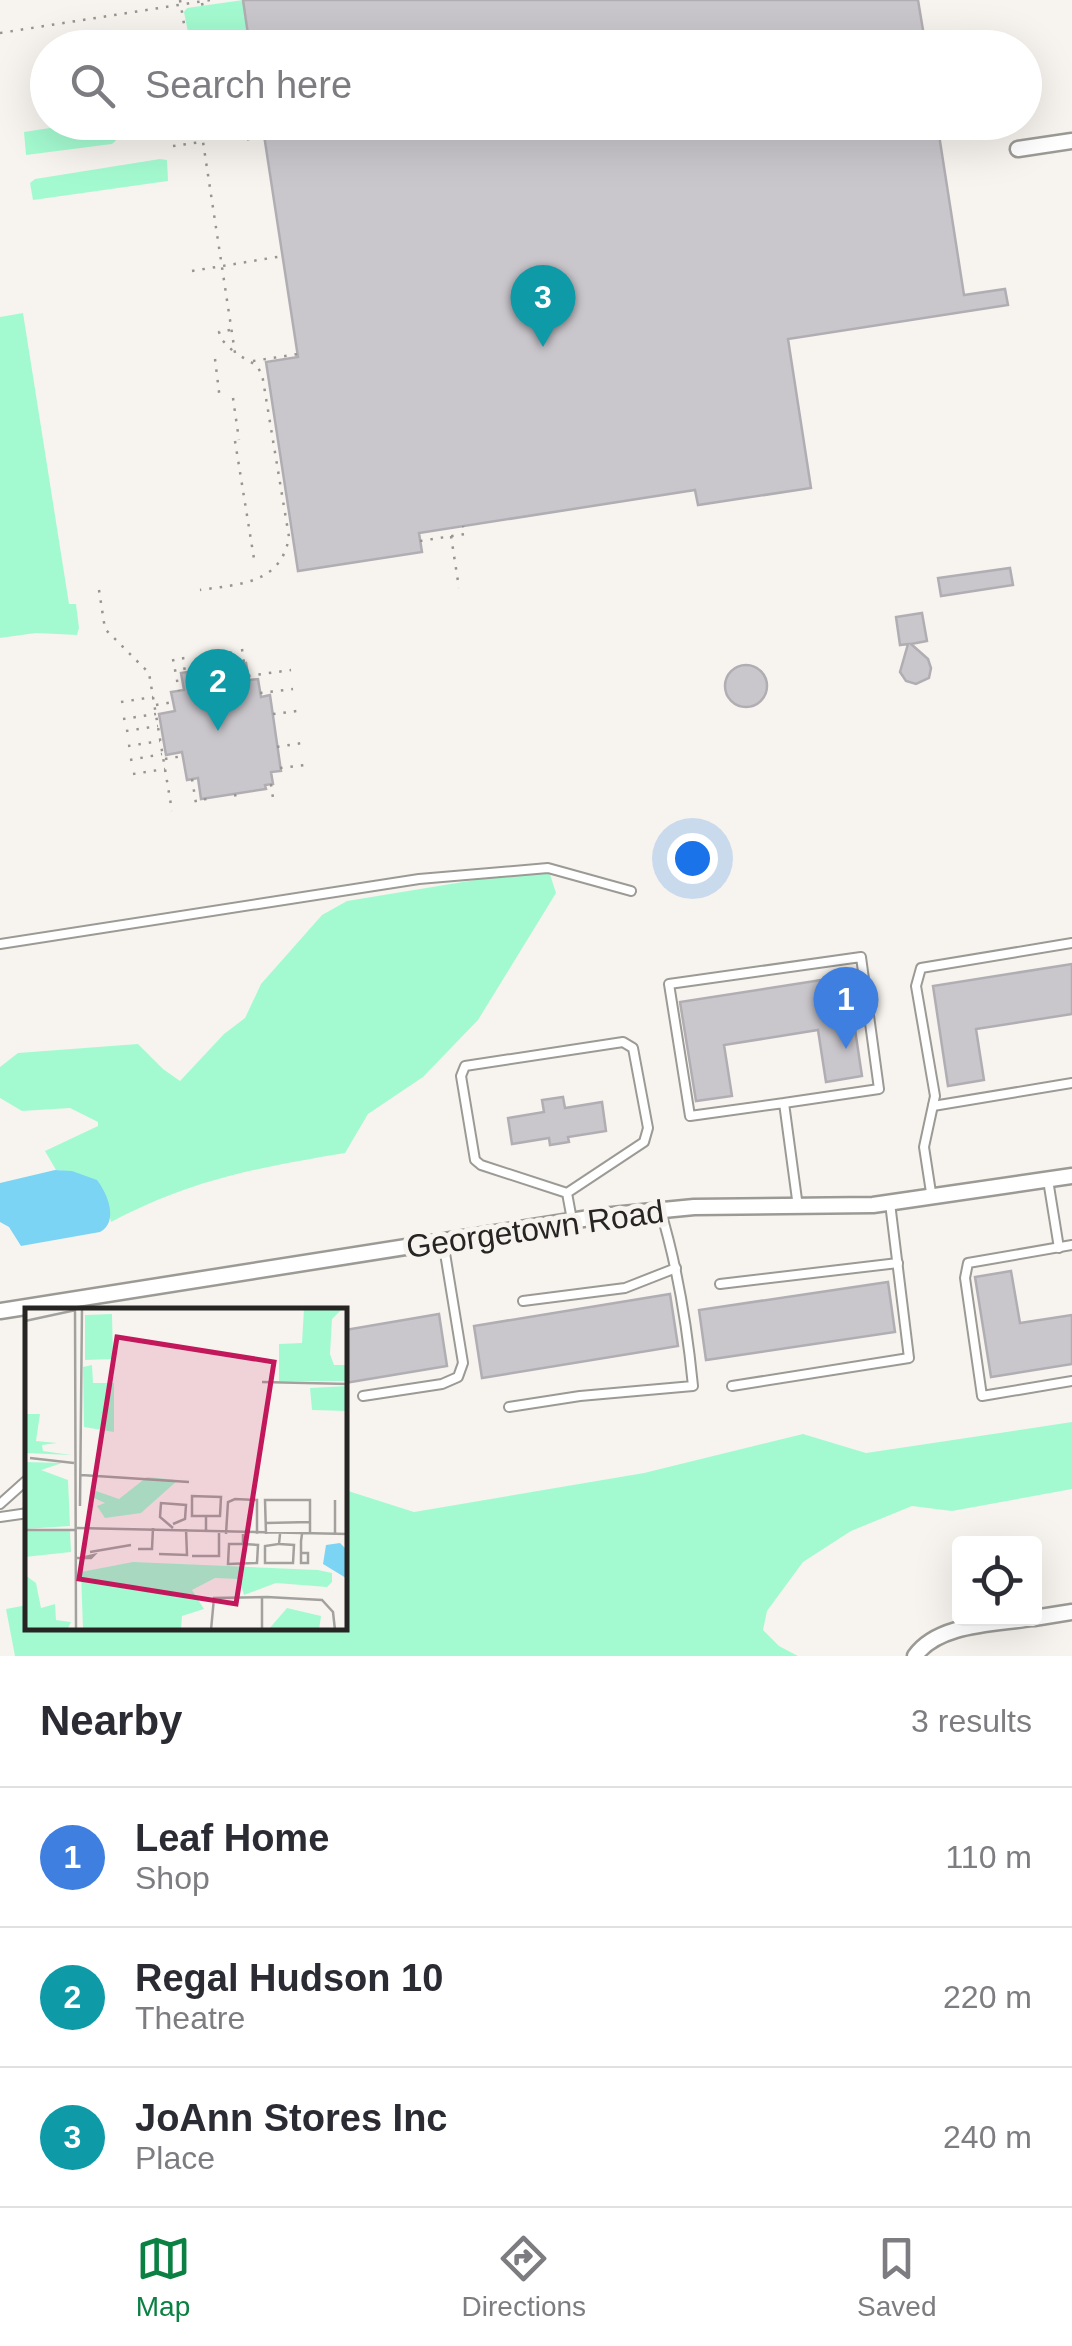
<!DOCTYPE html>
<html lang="en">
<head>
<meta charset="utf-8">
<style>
	body { margin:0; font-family:Arial,sans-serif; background:#f7f7f7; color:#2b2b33 }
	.controls { position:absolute; right:30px; bottom:30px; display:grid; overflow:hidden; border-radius:10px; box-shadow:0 10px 40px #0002 }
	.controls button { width:90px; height:90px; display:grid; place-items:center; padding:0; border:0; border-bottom:2px solid #e1e1e2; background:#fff; color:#2b2b33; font:50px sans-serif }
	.you { position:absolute; left:692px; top:858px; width:35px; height:35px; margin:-25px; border:8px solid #fff; border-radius:50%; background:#1a73e8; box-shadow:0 0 0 15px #1a73e833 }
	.badge { display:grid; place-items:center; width:65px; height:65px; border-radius:50%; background:#0b8043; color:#fff; font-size:32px; font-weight:700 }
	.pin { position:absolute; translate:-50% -82px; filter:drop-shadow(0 2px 5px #0008) }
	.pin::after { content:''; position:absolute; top:52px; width:35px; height:30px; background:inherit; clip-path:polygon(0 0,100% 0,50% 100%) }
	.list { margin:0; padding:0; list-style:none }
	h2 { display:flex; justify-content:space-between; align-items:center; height:130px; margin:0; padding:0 40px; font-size:42px }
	h2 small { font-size:32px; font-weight:400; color:#7c7c81 }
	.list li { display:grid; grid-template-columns:65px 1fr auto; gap:30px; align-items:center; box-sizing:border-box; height:140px; padding:0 40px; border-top:2px solid #e1e1e2 }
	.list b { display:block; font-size:38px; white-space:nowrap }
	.list p { margin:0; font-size:32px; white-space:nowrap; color:#7c7c81 }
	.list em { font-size:32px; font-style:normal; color:#7c7c81 }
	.icon { flex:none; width:55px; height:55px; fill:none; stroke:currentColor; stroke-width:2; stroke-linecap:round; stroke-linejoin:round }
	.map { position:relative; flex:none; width:1072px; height:1656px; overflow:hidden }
	.search { position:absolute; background:#fff; box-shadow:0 10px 40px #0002; left:30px; right:30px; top:30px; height:110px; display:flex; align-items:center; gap:25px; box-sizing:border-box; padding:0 35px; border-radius:55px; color:#7c7c81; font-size:38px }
	.sheet { height:550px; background:#fff }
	nav { display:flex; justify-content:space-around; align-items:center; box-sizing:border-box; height:140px; border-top:2px solid #e1e1e2; background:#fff; font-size:28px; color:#7c7c81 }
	nav a { display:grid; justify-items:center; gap:5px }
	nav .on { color:#0b8043 }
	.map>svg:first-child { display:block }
</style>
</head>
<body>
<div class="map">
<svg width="1072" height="1656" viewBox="0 0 1072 1656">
	<rect width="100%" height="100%" fill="#f7f4ef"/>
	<g fill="#a4fad0">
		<path d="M243,0L250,47H191L184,12L187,8Z"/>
		<path d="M82,123H119L122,135L112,144L26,155L24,132Z"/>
		<path d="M160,159L167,160L168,181L33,200L30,183L35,179Z"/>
		<path d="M23,313L69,604H76L79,628L77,635L36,633L0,638V317Z"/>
		<path d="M548,868L556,893L478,1020L423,1077L368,1114L345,1153C256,1168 193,1179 111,1222C106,1195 85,1171 56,1170L45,1151L98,1126V1122L70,1108L22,1111L0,1098V1067L18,1053L138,1044L163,1069L180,1081L224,1034L245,1018L261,984L322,915L347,901Z"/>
		<path d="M1072,1422V1489L952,1511L912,1506L851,1531L803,1562L767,1611L763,1630L779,1646L798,1656H15L6,1609L27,1605L28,1628H345V1490L414,1512L644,1473L803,1434L866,1453Z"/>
	</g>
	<path fill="#7cd4f4" d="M55,1170L72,1171L97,1180C108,1194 119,1222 100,1232L21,1246L9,1227L0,1222V1183Z"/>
	<g fill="#cac7cc" stroke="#b1aeb3" stroke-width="2.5">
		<path d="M243,0H918L926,48H250Z"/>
		<path d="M262,122H937L964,295L1005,289L1008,305L788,339L811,488L698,505L695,490L419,533L422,552L298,571L266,362L298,357Z"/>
		<path d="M1010,568L1013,585L941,596L938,578Z"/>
		<path d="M922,613L927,641L911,644L928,659L931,668L929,678L916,684L906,681L900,672L908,644L900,645L896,617Z"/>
		<path d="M246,663L249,680L258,679L261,697L270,695L281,771L271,772L273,784L265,785L266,789L201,799L198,778L187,780L182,752L166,755L159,714L175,711L171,692L184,690L181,673Z"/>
		<circle cx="746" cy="686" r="21"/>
		<path d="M1072,964V1014L976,1029L984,1080L948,1086L933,986Z"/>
		<path d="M847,976L862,1076L826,1082L818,1030L724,1045L732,1096L696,1101L680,1002Z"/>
		<path d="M563,1097L565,1108L602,1102L606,1131L568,1137L569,1142L550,1145L549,1138L512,1144L508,1118L544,1112L542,1100Z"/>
		<path d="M1011,1271L1020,1323L1072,1315V1364L991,1377L975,1277Z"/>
		<path d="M888,1282L895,1332L706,1360L699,1310Z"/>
		<path d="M670,1294L678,1346L482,1378L474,1326Z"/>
		<path d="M439,1314L447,1366L345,1383V1330Z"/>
	</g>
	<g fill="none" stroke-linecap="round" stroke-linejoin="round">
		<g stroke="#9c9a95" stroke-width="12">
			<g id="lane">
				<path d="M0,944L419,879L548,868L631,891"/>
				<path d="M784,1103L879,1089L861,957L669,984L690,1116L784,1103L798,1207"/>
				<path d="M933,1106L1072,1083"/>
				<path d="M1048,1180L1059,1248"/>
				<path d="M567,1193L644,1142L648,1128L633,1048L623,1042L465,1066L461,1076L475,1160L481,1165L567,1193L572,1220"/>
				<path d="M932,1199L924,1147L935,1096L916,986L921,968L1072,943"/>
				<path d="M1072,1245L968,1263L965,1278L982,1396L1072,1381"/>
				<path d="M720,1284L898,1263"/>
				<path d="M523,1301L625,1288L676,1268"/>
				<path d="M732,1386L909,1358L890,1203"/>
				<path d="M363,1396L442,1384L458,1377L463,1363L443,1241"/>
				<path d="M509,1407L580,1396L693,1386C687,1325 678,1268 660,1209"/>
				<path d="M0,1504L28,1479"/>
				<path d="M0,1517L28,1513"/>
			</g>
		</g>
		<g stroke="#9c9a95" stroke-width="19">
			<g id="street">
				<path d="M1018,149L1072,141"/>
				<path d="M0,1311L602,1216L694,1207L873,1205L1072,1176"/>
				<path d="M1034,1618L1072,1612"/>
				<path d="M915,1656C938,1623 996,1624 1032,1618"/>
			</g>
		</g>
		<g stroke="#979491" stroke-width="2.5" stroke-dasharray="2.5 8" stroke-linecap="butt">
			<path d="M180,0L188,48"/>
			<path d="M202,3L204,12"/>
			<path d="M0,33L210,0"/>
			<path d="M200,122L235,353L256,365L262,374L289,537C281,584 240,584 200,590"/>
			<path d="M240,124L242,140L264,137"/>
			<path d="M200,128L242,122"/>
			<path d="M173,146L201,142"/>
			<path d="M192,271L283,256"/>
			<path d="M230,330L219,332L222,340L234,352"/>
			<path d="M215,359L220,400"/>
			<path d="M253,361L298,354"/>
			<path d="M233,398L239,440"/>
			<path d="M235,441L255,565"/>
			<path d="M451,536L459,588"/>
			<path d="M420,541L465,534L463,526"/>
			<path d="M99,590L105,629L149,673L172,811"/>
			<path d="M242,649L244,663"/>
			<path d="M183,657L185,673"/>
			<path d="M173,659L179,691"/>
			<path d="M214,668L213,663L232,661L230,650"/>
			<path d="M248,676L291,670"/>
			<path d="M260,693L293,689"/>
			<path d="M121,702L153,697"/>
			<path d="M156,705L173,702"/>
			<path d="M273,714L297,711"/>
			<path d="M123,719L156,714"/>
			<path d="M126,731L158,726"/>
			<path d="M128,746L160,741"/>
			<path d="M277,747L302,743"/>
			<path d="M165,759L183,756"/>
			<path d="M130,760L162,754"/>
			<path d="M280,768L305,765"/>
			<path d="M133,774L165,769"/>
			<path d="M192,779L197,809"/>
			<path d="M271,784L273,798"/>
			<path d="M235,794L237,803"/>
			<path d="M205,798L206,807"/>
		</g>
		<use href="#lane" stroke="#fff" stroke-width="8"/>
		<use href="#street" stroke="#fff" stroke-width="14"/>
	</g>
	<g text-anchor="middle" stroke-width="10" stroke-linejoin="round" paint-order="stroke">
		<g font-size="32" fill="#262524" stroke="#f7f4ef">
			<text transform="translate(535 1229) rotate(-8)" y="11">Georgetown Road</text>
		</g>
	</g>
	<g transform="translate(25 1308)">
		<rect width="322" height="322" fill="#f7f4ef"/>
		<path d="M279,0H318L307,11L305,46L309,57H322V73H254V36L277,35ZM87,6L88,51L60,52V7ZM67,57L68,75H89V124L59,119L58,59ZM322,78V103L287,102L285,80ZM0,106H15L11,133L32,135L17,137L18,143L46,147L0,145ZM0,154L37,155L16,162L43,172L45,218L0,221ZM122,169L153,172L116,205L80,210L72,198L80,195L67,189L71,183L94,191ZM0,223H45L46,244L0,249ZM108,254L293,262L307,265V274L302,279L251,275L219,287L214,271L190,270L167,282L179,301L157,308L156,322H58L56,264ZM0,267L11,275L16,300L30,296L31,312L46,314L42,322H0ZM262,300L296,308L294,322H243Z" fill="#a4fad0"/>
		<path d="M315,235L320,240L321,270L298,256L301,237Z" fill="#7cd4f4"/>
		<path fill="none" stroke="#a3a19e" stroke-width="2.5" d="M50,0L51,322M0,13L51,2M237,74L323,76M5,150L49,155M56,167L164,174M310,192V225M55,198L57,0M241,215L285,214M148,216L160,211L161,197L136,195L135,209L148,220M52,220L323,226M0,222H50M181,224V208H167V188L196,189L195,208H181M201,226L203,194L210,191L232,192V226M241,226L240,192H285V226M218,236L233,237L232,255L203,256L204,236H218V226M254,236L269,237L268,255H240V238L254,236L255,226M113,241H127L128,220M65,244L106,237M276,245H283V255H276V233L277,226M134,246L162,247L161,221M167,248H194V225M51,250H66L69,247L56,250M186,322L189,290L242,289L297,292L308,304L310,322M237,322V289"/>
		<path fill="#c2185b" fill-opacity="0.15" stroke="#c2185b" stroke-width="5" d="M92,29L249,54L211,296L54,271Z"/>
		<rect width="322" height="322" fill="none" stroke="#262524" stroke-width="5"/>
	</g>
</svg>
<div class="controls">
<button><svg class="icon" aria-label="locate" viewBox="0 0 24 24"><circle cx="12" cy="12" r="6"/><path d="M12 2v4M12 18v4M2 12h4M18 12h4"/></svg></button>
</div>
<div class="you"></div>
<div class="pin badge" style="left:846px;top:1049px;background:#3f7fe0">1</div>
<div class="pin badge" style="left:218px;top:731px;background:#0f9aa8">2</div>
<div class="pin badge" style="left:543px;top:347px;background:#0f9aa8">3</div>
<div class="search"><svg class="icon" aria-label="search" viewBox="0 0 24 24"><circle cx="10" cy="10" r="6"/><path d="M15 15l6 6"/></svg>Search here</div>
</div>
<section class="sheet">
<h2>Nearby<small>3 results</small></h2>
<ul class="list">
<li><span class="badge" style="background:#3f7fe0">1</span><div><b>Leaf Home</b><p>Shop</p></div><em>110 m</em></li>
<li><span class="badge" style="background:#0f9aa8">2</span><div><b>Regal Hudson 10</b><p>Theatre</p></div><em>220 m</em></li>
<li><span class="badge" style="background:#0f9aa8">3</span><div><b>JoAnn Stores Inc</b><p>Place</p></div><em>240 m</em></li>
</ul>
</section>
<nav>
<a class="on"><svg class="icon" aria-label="map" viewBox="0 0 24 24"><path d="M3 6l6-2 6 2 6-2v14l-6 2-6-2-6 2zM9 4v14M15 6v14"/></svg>Map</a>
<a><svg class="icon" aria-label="directions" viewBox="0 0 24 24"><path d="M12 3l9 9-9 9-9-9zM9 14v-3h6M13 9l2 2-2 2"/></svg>Directions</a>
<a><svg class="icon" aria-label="saved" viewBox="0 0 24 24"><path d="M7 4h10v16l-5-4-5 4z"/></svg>Saved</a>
</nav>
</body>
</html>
